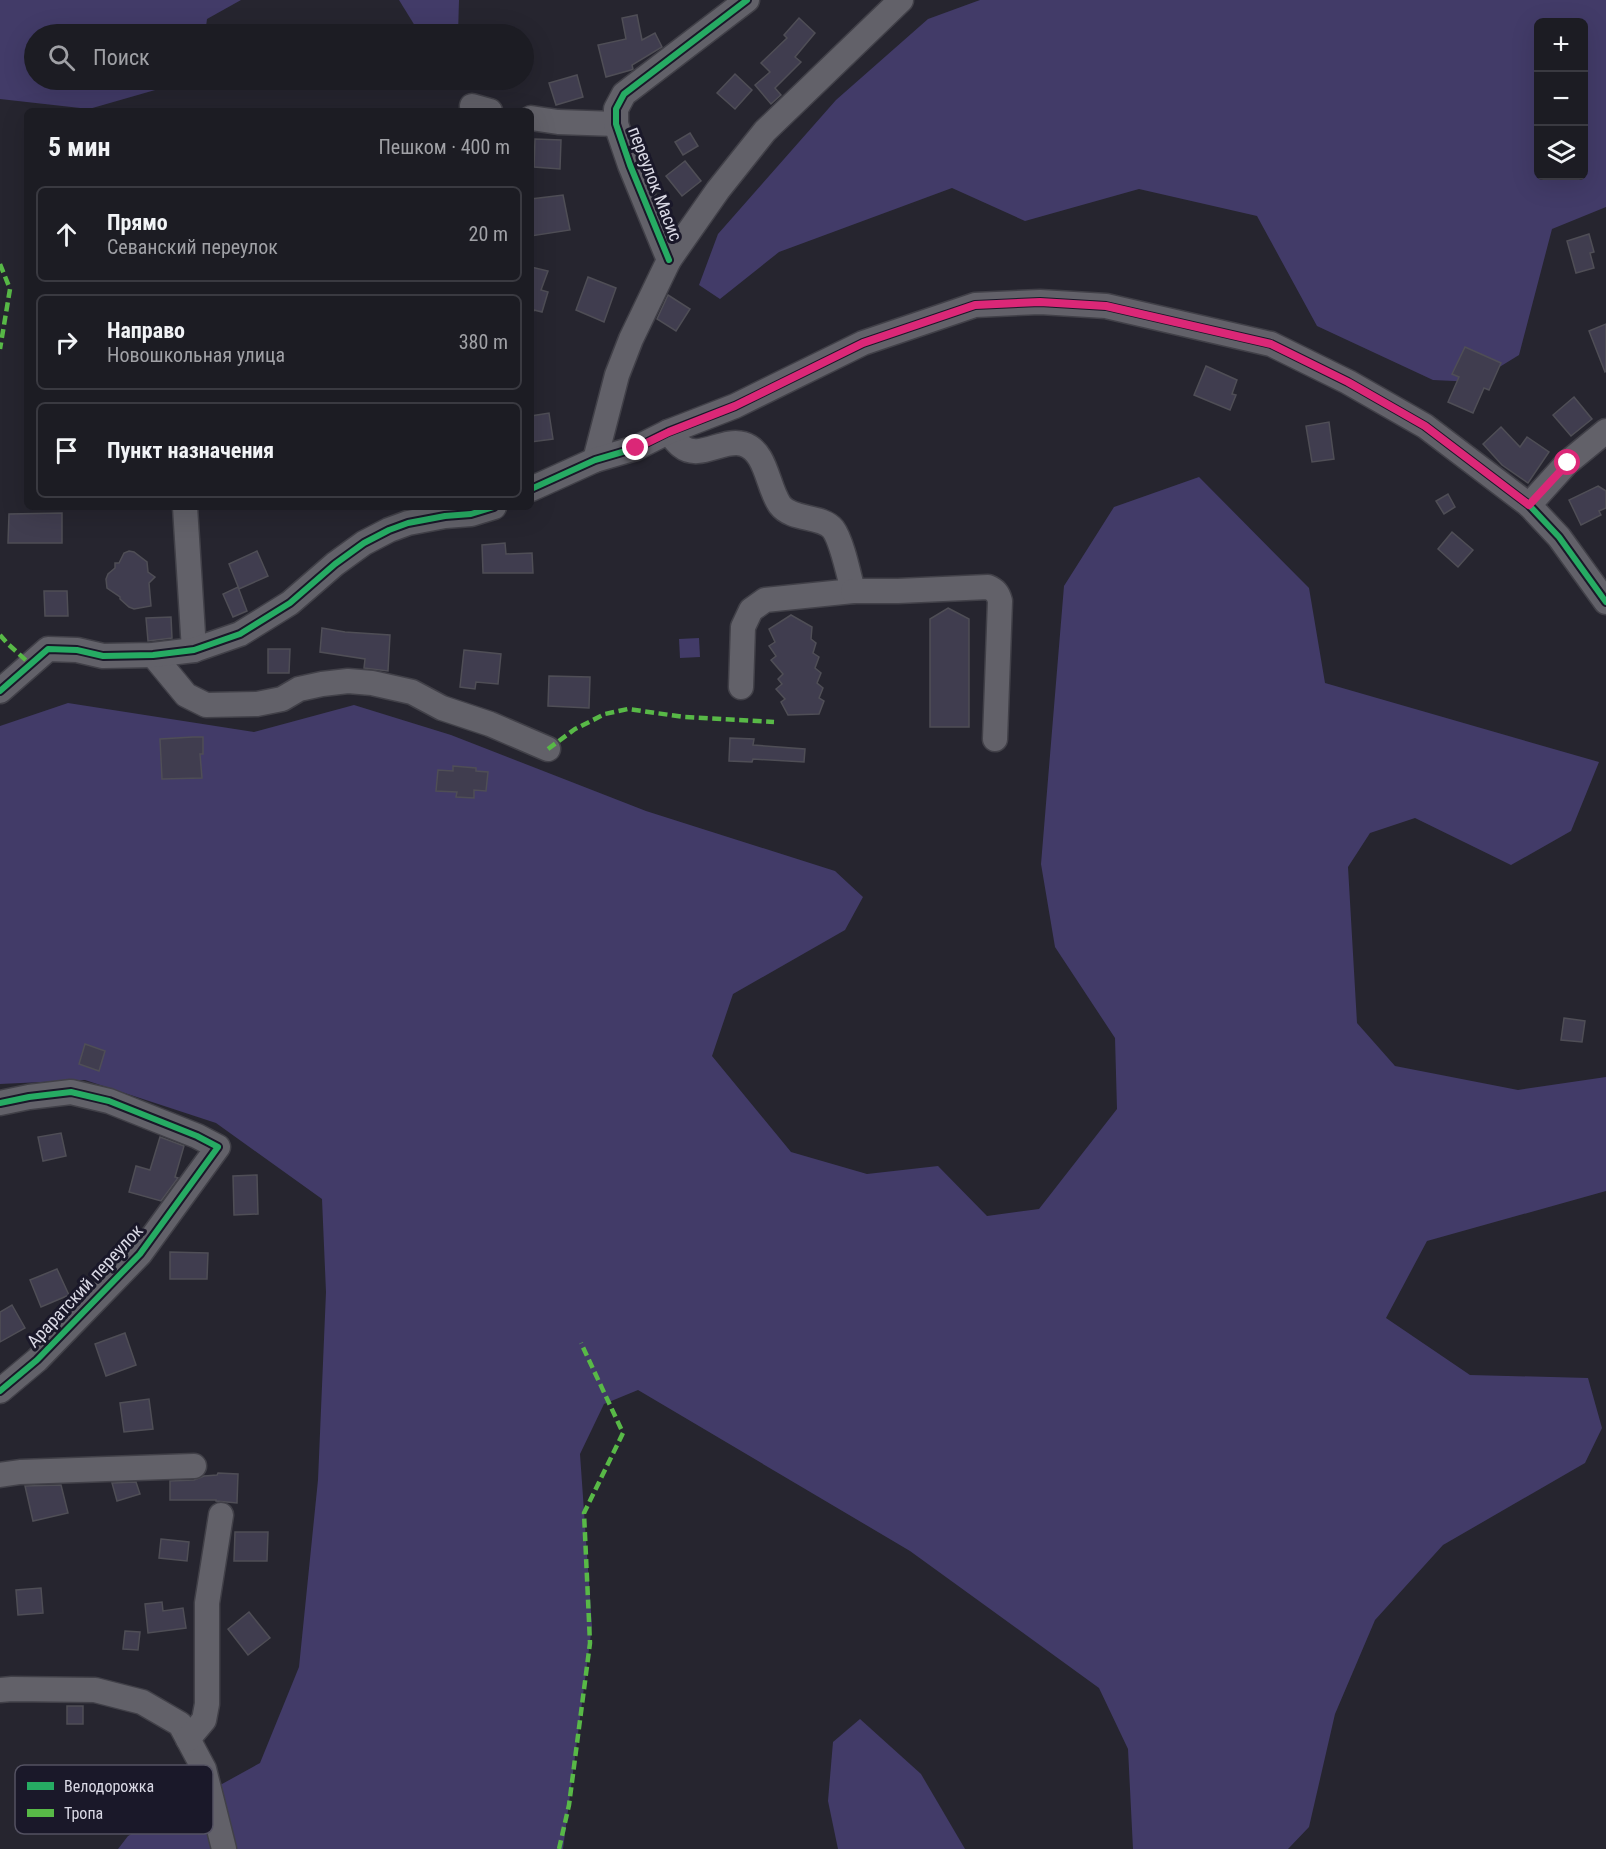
<!DOCTYPE html>
<html lang="ru">
<head>
<meta charset="utf-8">
<style>
	body { margin:0; font-family:"Roboto Condensed",sans-serif; background:#25252b; color:#f1f3f6 }
	.controls { position:absolute; right:18px; top:18px; display:grid; overflow:hidden; border-radius:9px; box-shadow:0 6px 24px #0002 }
	.controls button { width:54px; height:54px; display:grid; place-items:center; padding:0; border:0; border-bottom:2px solid #3a3a41; background:#1c1c23; color:#f1f3f6; font:30px sans-serif }
	.stop { position:absolute; width:18px; height:18px; margin:-14px; border:4px solid #db2777; border-radius:50%; background:#fff }
	.stop.end { background:#db2777; border-color:#fff; box-shadow:0 2px 6px #0008 }
	.list { margin:0; padding:0; list-style:none }
	h2 { display:flex; justify-content:space-between; align-items:center; height:78px; margin:0; padding:0 24px; font-size:26px }
	h2 small { font-size:20px; font-weight:400; color:#a0a1a6 }
	.list li { display:grid; grid-template-columns:39px 1fr auto; gap:18px; align-items:center; box-sizing:border-box; height:96px; margin:0 12px 12px; padding:0 12px; border:2px solid #3a3a41; border-radius:9px }
	.list b { display:block; font-size:22px; white-space:nowrap }
	.list p { margin:0; font-size:20px; white-space:nowrap; color:#a0a1a6 }
	.list em { font-size:20px; font-style:normal; color:#a0a1a6 }
	.icon { flex:none; width:33px; height:33px; fill:none; stroke:currentColor; stroke-width:2; stroke-linecap:round; stroke-linejoin:round }
	.map { position:relative; flex:none; width:1606px; height:1849px; overflow:hidden }
	.search { position:absolute; background:#1c1c23; box-shadow:0 6px 24px #0002; left:24px; top:24px; width:510px; height:66px; display:flex; align-items:center; gap:15px; box-sizing:border-box; padding:0 21px; border-radius:33px; color:#a0a1a6; font-size:22px }
	.panel { position:absolute; background:#1c1c23; box-shadow:0 6px 24px #0002; left:24px; top:108px; width:510px; height:402px; border-radius:9px }
	.map>svg:first-child { display:block }
</style>
</head>
<body>
<div class="map">
<svg width="1606" height="1849" viewBox="0 0 1606 1849">
	<rect width="100%" height="100%" fill="#26252f"/>
	<g fill="#423b68" fill-rule="evenodd">
		<path d="M0,0H241L207,19L205,34H34V80H190L89,109L0,99Z"/>
		<path d="M399,0H459L458,34H420Z"/>
		<path d="M980,0H1606V207L1552,229L1519,355L1475,382L1433,380L1317,326L1257,216L1139,189L1025,221L952,188L779,252L720,299L699,285L718,234L836,100L928,19ZM1538,22H1584V176H1538Z"/>
		<path d="M1199,477L1309,588L1325,683L1599,762L1571,831L1511,865L1415,818L1370,833L1348,867L1357,1023L1395,1066L1518,1090L1606,1077V1191L1427,1241L1386,1318L1470,1375L1588,1378L1602,1428L1585,1463L1443,1545L1375,1620L1335,1714L1309,1827L1288,1849H1133L1128,1749L1099,1688L910,1551L638,1390L604,1404L580,1454L592,1626L563,1849H118L128,1836L260,1763L299,1667L318,1480L326,1292L322,1199L216,1123L85,1080L0,1084V726L68,703L254,732L354,705L451,735L646,811L835,871L863,897L845,930L733,994L712,1056L791,1152L867,1174L938,1166L987,1216L1039,1209L1117,1109L1115,1038L1055,947L1041,864L1064,586L1114,507Z"/>
		<path d="M699,638L700,657L680,658L679,639Z"/>
		<path d="M860,1719L921,1774L965,1849H838L828,1801L833,1742Z"/>
	</g>
	<g fill="#403d4f" stroke="#4f4e56" stroke-width="1.5">
		<path d="M637,15L642,40L655,33L662,47L632,65L633,69L631,70L606,77L598,45L626,39L622,18Z"/>
		<path d="M799,18L815,33L795,57L801,62L775,88L781,95L771,104L755,85L770,72L761,63L787,38L784,35Z"/>
		<path d="M735,74L752,90L735,109L717,93Z"/>
		<path d="M577,75L583,97L556,105L549,83Z"/>
		<path d="M690,133L698,146L683,155L675,142Z"/>
		<path d="M535,139L561,140L560,169L534,167Z"/>
		<path d="M685,161L701,181L682,196L666,176Z"/>
		<path d="M563,195L570,230L531,236V199Z"/>
		<path d="M1589,234L1594,252L1590,253L1594,268L1576,273L1567,241Z"/>
		<path d="M531,267L548,271L541,290L548,292L542,312L534,310L533,313H531Z"/>
		<path d="M588,277L616,288L604,322L576,310Z"/>
		<path d="M668,295L690,309L676,331L657,319Z"/>
		<path d="M1606,324V371L1605,372L1589,331Z"/>
		<path d="M1465,347L1501,363L1489,390L1484,388L1473,413L1448,402L1459,377L1452,374Z"/>
		<path d="M1206,366L1237,380L1232,394L1236,395L1230,410L1194,395Z"/>
		<path d="M1574,397L1592,419L1571,436L1553,415Z"/>
		<path d="M549,413L553,439L531,442V416Z"/>
		<path d="M1329,422L1334,459L1312,462L1306,426Z"/>
		<path d="M1501,427L1520,447L1527,437L1549,452L1528,483L1502,465L1483,444Z"/>
		<path d="M1598,486L1606,491V508L1599,511L1601,515L1581,525L1569,500Z"/>
		<path d="M1448,494L1455,507L1444,514L1436,501Z"/>
		<path d="M62,513V543H8L9,514Z"/>
		<path d="M1452,532L1473,550L1458,567L1438,549Z"/>
		<path d="M505,543L506,554L532,553L533,573H483L482,545Z"/>
		<path d="M129,551L134,552L147,562L148,572L155,577L149,583L151,606L134,609L129,607L120,599V597L107,588L106,579L108,574L115,568V563H119L124,553Z"/>
		<path d="M257,551L268,576L239,589L229,564Z"/>
		<path d="M238,587L247,611L233,617L223,594Z"/>
		<path d="M44,591H67L68,616H45Z"/>
		<path d="M948,608L969,619V727H930V619Z"/>
		<path d="M791,615L812,627L811,639L816,643L813,653L819,657L815,668L821,673L817,683L823,688L819,698L824,701L819,714L788,715L781,702L785,699L776,689L782,684L778,679L783,674L771,660L776,656L769,646L775,642L769,629Z"/>
		<path d="M171,617L172,638L148,641L146,618Z"/>
		<path d="M322,628L345,632L390,635L388,671L364,668L365,659L320,652Z"/>
		<path d="M268,649H290L289,673H268Z"/>
		<path d="M464,650L501,654L498,684L476,682L475,689L460,687Z"/>
		<path d="M549,676L590,677L589,708L548,706Z"/>
		<path d="M193,737H203V754H200L202,778L162,779L160,739Z"/>
		<path d="M730,738L754,739L753,745L805,749L804,762L753,759L752,762L729,761Z"/>
		<path d="M453,766L476,768V771L488,772L486,791L474,790V798L456,797L457,792L436,791L438,770L453,771Z"/>
		<path d="M1564,1018L1585,1021L1582,1042L1561,1040Z"/>
		<path d="M85,1044L105,1051L99,1071L79,1064Z"/>
		<path d="M61,1133L66,1156L43,1161L38,1137Z"/>
		<path d="M160,1137L184,1146L175,1177L178,1178L161,1201L129,1192L136,1166L150,1170Z"/>
		<path d="M257,1175L258,1214L234,1215L233,1176Z"/>
		<path d="M170,1252L208,1253L207,1279H170Z"/>
		<path d="M57,1269L69,1295L41,1307L30,1280Z"/>
		<path d="M12,1305L25,1328L0,1342V1312Z"/>
		<path d="M125,1333L136,1365L106,1376L95,1344Z"/>
		<path d="M149,1399L153,1429L124,1432L120,1403Z"/>
		<path d="M218,1473L238,1474L237,1503L216,1501V1500H170V1481L194,1480L204,1476L217,1475Z"/>
		<path d="M136,1482L140,1494L117,1501L112,1483Z"/>
		<path d="M61,1485L68,1513L33,1521L25,1486Z"/>
		<path d="M235,1532H268L267,1561H234Z"/>
		<path d="M161,1539L189,1542L187,1561L159,1558Z"/>
		<path d="M41,1588L43,1613L18,1615L16,1590Z"/>
		<path d="M162,1602L163,1611L183,1608L186,1628L148,1633L145,1604Z"/>
		<path d="M249,1612L270,1638L248,1655L228,1629Z"/>
		<path d="M125,1631L140,1632L138,1650L123,1649Z"/>
		<rect x="67" y="1706" width="16" height="18"/>
	</g>
	<g fill="none" stroke-linecap="round" stroke-linejoin="round">
		<g stroke="#414048" stroke-width="27">
			<g id="minor">
				<path d="M472,106L490,111"/>
				<path d="M531,118L558,122L616,124"/>
				<path d="M669,260L630,165L616,124V109L624,94L747,0"/>
				<path d="M668,432C672,436 676,442 681,446C699,461 723,438 743,444C767,451 767,487 780,505C792,521 822,515 833,529C842,541 849,576 853,591L765,600L751,610L743,627L741,687"/>
				<path d="M595,460L617,375L631,339L669,260L718,190L765,131L901,0"/>
				<path d="M531,489L595,460L636,448L668,432L735,406L863,343L975,305L1040,302L1106,306L1271,344L1348,382L1425,426L1529,505L1559,537L1606,602"/>
				<path d="M1529,505L1567,463L1606,431"/>
				<path d="M185,507L194,650"/>
				<path d="M853,591H898L988,587C995,590 998,593 1000,601L995,739"/>
				<path d="M153,655L186,695L206,705L257,704L282,699L299,689L322,684L348,681L372,683L412,692L442,708L490,724L548,749"/>
				<path d="M0,691L48,649L77,650L103,656L153,655L194,650L240,634L290,603L335,564L364,543L389,530L408,523L445,516L471,514L494,507"/>
				<path d="M0,1103L29,1097L71,1092L109,1101L197,1136L218,1147L140,1254L37,1360L0,1391"/>
				<path d="M0,1475L20,1472L194,1466"/>
				<path d="M0,1690L12,1689L95,1690L142,1702L180,1724L204,1769L224,1849"/>
				<path d="M188,1739L204,1720L207,1704V1603L221,1515"/>
			</g>
		</g>
		<use href="#minor" stroke="#626169" stroke-width="24"/>
		<g stroke="#58b947" stroke-width="4.5" stroke-dasharray="9 4.5" stroke-linecap="butt">
			<path d="M0,264L10,289L0,349"/>
			<path d="M0,635L8,644L30,664"/>
			<path d="M548,749L575,729L605,714L628,709L684,717L774,722"/>
			<path d="M559,1849L569,1805L590,1643L584,1513L623,1433L581,1343"/>
		</g>
		<g stroke="#1a1829" stroke-width="10">
			<g id="cycleway">
				<path d="M669,260L630,165L616,124V109L624,94L747,0"/>
				<path d="M531,489L595,460L636,448L668,432L735,406L863,343L975,305L1040,302L1106,306L1271,344L1348,382L1425,426L1529,505L1559,537L1606,602"/>
				<path d="M0,691L48,649L77,650L103,656L153,655L194,650L240,634L290,603L335,564L364,543L389,530L408,523L445,516L471,514L494,507"/>
				<path d="M0,1103L29,1097L71,1092L109,1101L197,1136L218,1147L140,1254L37,1360L0,1391"/>
			</g>
		</g>
		<use href="#cycleway" stroke="#26ab63" stroke-width="6"/>
	</g>
	<g fill="none" stroke-linecap="round" stroke-linejoin="round">
		<path stroke="#db2777" stroke-width="8" d="M636,448L669,432L735,406L863,343L975,305L1040,302L1106,306L1271,344L1348,382L1425,426L1529,505L1568,463"/>
	</g>
	<g text-anchor="middle" stroke-width="6" stroke-linejoin="round" paint-order="stroke">
		<g font-size="18" fill="#dbdae6" stroke="#1a1829">
			<text transform="translate(655 184) rotate(69)" y="6">переулок Масис</text>
			<text transform="translate(85 1286) rotate(-47)" y="6">Араратский переулок</text>
		</g>
	</g>
	<rect x="15" y="1765" width="198" height="69" rx="9" fill="#1a1829" stroke="#545262" stroke-width="1.5"/>
	<rect x="27" y="1782" width="27" height="8" fill="#26ab63"/>
	<rect x="27" y="1809" width="27" height="8" fill="#58b947"/>
	<g font-size="16" fill="#dbdae6">
		<text x="64" y="1792">Велодорожка</text>
		<text x="64" y="1819">Тропа</text>
	</g>
</svg>
<div class="controls">
<button>+</button>
<button>−</button>
<button><svg class="icon" aria-label="layers" viewBox="0 0 24 24"><path d="M12 4l9 5-9 5-9-5zM3 14l9 5 9-5"/></svg></button>
</div>
<div class="stop" style="left:1568px;top:463px"></div>
<div class="stop end" style="left:636px;top:448px"></div>
<div class="search"><svg class="icon" aria-label="search" viewBox="0 0 24 24"><circle cx="10" cy="10" r="6"/><path d="M15 15l6 6"/></svg>Поиск</div>
<section class="panel">
<h2>5 мин<small>Пешком · 400 m</small></h2>
<ul class="list">
<li><svg class="icon" aria-label="ahead" viewBox="0 0 24 24"><path d="M12 20V5M6 11l6-6 6 6"/></svg><div><b>Прямо</b><p>Севанский переулок</p></div><em>20 m</em></li>
<li><svg class="icon" aria-label="right" viewBox="0 0 24 24"><path d="M7 20v-9h11M14 6l5 5-5 5"/></svg><div><b>Направо</b><p>Новошкольная улица</p></div><em>380 m</em></li>
<li><svg class="icon" aria-label="arrive" viewBox="0 0 24 24"><path d="M6 21V4h12l-3 4 3 4H6"/></svg><div><b>Пункт назначения</b></div></li>
</ul>
</section>
</div>
</body>
</html>
